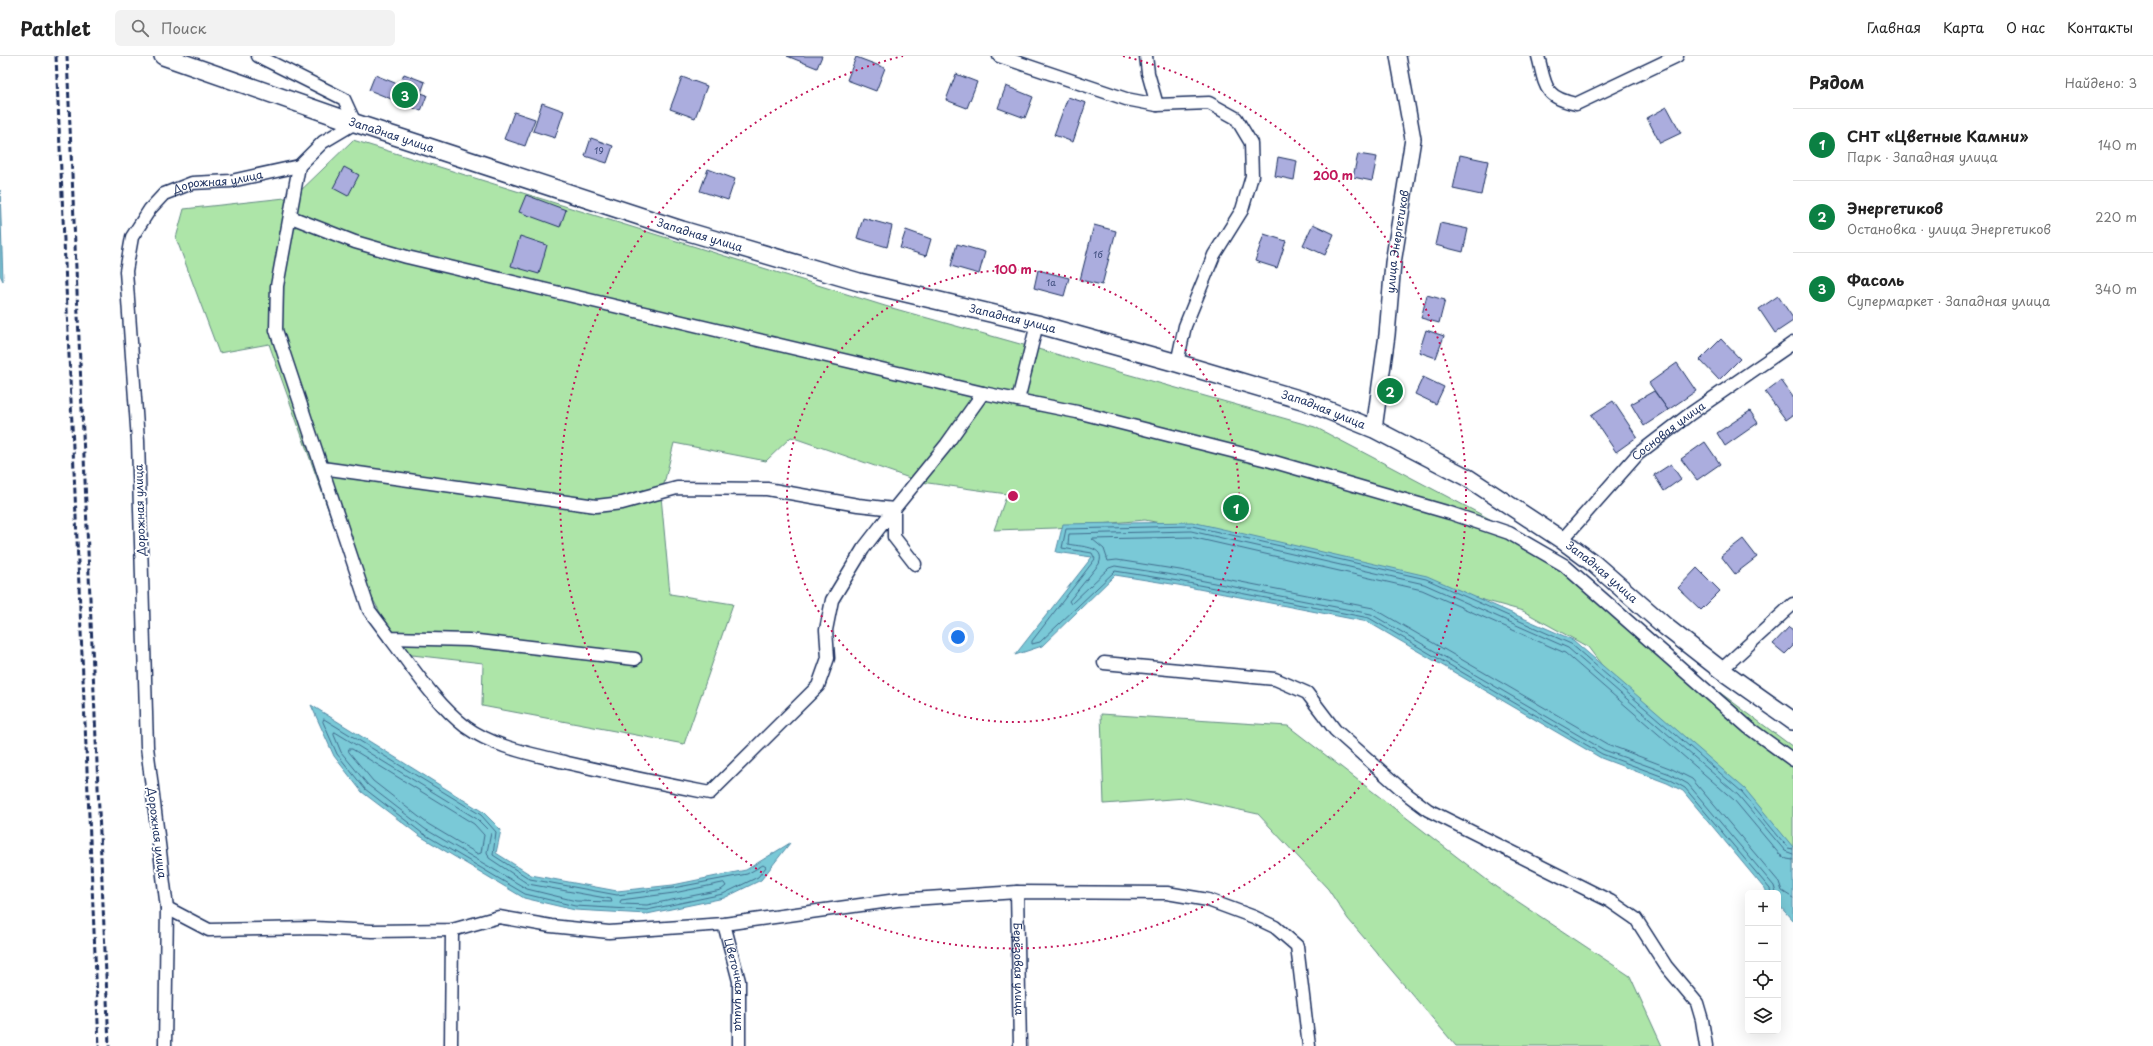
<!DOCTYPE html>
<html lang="ru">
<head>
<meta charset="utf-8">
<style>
	body { margin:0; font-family:"Playpen Sans",sans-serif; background:#f2f2f2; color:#222 }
	.controls { position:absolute; right:12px; bottom:12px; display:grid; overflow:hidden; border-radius:6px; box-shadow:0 4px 16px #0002 }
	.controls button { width:36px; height:36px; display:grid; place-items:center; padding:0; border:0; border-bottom:1px solid #e0e0e0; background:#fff; color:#222; font:20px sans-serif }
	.you { position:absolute; left:958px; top:581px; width:14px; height:14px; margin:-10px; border:3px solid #fff; border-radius:50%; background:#1a73e8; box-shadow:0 0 0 6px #1a73e833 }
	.badge { display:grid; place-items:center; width:26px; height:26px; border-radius:50%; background:#0b8043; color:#fff; font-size:13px; font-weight:700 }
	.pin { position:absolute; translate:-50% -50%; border:2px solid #fff; box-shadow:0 1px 4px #0006 }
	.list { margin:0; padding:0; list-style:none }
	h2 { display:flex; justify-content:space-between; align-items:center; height:52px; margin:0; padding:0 16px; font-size:17px }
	h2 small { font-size:13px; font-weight:400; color:#767676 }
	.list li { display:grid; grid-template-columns:26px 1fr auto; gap:12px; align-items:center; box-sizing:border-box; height:72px; padding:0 16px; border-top:1px solid #e0e0e0 }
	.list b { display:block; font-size:15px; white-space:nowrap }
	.list p { margin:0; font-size:13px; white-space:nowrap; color:#767676 }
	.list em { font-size:13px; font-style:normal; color:#767676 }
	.icon { flex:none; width:22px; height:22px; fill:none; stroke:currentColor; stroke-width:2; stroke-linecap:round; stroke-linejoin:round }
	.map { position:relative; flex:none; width:1793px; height:990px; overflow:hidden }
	header { display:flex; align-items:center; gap:24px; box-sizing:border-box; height:56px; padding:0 20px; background:#fff; border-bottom:1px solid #e0e0e0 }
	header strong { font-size:19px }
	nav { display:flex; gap:22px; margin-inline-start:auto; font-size:14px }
	.search { width:280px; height:36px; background:#f2f2f2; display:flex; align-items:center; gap:10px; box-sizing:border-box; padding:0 14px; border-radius:6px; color:#767676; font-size:15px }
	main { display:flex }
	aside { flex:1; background:#fff }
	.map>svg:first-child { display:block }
</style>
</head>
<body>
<header>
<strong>Pathlet</strong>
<div class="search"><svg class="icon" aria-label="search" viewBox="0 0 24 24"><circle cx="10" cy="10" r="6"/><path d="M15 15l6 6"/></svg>Поиск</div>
<nav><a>Главная</a><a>Карта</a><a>О нас</a><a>Контакты</a></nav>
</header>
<main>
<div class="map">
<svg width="1793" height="990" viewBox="0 0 1793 990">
	<rect width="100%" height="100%" fill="#fff"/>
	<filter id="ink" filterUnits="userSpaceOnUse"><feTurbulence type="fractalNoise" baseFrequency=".025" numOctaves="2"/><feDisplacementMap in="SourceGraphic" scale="8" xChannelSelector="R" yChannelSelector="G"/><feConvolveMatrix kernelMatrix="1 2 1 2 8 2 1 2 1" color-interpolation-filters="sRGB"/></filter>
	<g filter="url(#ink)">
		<g fill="#ade5a8" stroke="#648a83">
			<path d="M353,84L885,250L1315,371L1543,491L1687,612L1793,691V816L1613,624L1588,591L1523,555L1325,500L1145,464L1056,472L994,474L1007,438L921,426L791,381L766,405L674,387L661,440L670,538L733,548L684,688L482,650L483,607L403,598L337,478L269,288L219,297L176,182L184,153L294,141Z"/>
			<path d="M1101,658L1288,670L1496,831L1630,920L1662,990H1456L1348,863L1328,833L1258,758L1185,742L1104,748Z"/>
		</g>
		<g fill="#7ac9d7" stroke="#548ba7">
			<path d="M0,134L3,225L0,219Z"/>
			<path d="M1192,466L1427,520L1573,584L1745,733L1793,791V865L1778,848V837H1768L1683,735L1667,727L1601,702L1368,566L1178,529L1115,519L1042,590L1015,599L1092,501L1056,496L1063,468Z"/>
			<path d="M311,649L483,756L501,774L496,797L531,819L617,835L673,829L746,814L790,787L761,824L724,842L647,858L575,854L524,842L420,780L362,736L334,700Z"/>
		</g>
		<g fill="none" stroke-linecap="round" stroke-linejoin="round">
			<g stroke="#416d8e" stroke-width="1">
				<path d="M324,663L481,759L496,776L493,799L530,823L617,839L673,832L747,818L763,809L766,811L758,821L723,838L647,854L575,850L525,838L422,777L365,733L337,698L323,666Z"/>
				<path d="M335,676L477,763L491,777L487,796L489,802L528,828L611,843L612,846L576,845L527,833L425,773L368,729L341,696L334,679Z"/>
				<path d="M349,693H352L474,768L484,779L481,797L478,798L428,768L373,725L349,696Z"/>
				<path d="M1793,804L1787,803L1780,799L1734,744L1565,597L1422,534L1191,481L1092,483L1104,493L1108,505L1117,504L1180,514L1373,552L1607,688L1672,713L1692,723L1779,826L1782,835L1793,842"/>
				<path d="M724,827L726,830L721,834L647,849L621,848L620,846L621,844L674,837Z"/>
				<path d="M1771,837L1770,833L1685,732L1669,723L1602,698L1369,562L1178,525L1115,515L1040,586L1032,588V585L1095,503L1092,497L1062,492L1066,473L1192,470L1426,523L1571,588L1742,736L1788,792L1793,793"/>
				<path d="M1776,837L1774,830L1688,728L1670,718L1604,694L1371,558L1179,520L1115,510L1109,512L1071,548L1069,545L1099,508C1107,489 1079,491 1068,488L1069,478L1191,475L1424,528L1568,592L1738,739L1785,795L1793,798"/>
			</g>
		</g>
		<g fill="#abadde" stroke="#1b2f5e">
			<path d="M787,0H822L817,12Z"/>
			<path d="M856,1L885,12L876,35L847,24Z"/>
			<path d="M404,18L425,26L421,37L427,39L421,55L369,34L375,19L400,29Z"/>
			<path d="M956,18L977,26L967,52L946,44Z"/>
			<path d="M682,21L707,30L695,62L670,53Z"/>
			<path d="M1006,30L1033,41L1025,62L998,52Z"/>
			<path d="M1068,41L1086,47L1073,86L1054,79Z"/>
			<path d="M542,47L564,55L555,82L533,75Z"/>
			<path d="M1667,51L1681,77L1660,87L1647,62Z"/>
			<path d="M514,56L535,63L525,90L504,83Z"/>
			<path d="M591,82L613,90L607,107L585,100Z"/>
			<path d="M1358,98L1377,101L1372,125L1353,121Z"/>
			<path d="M1460,99L1488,105L1481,139L1453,133Z"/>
			<path d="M1278,101L1297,105L1294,124L1275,120Z"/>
			<path d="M344,111L359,119L348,140L333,132Z"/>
			<path d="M708,113L735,123L728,144L700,135Z"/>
			<path d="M526,139L566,154L560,171L519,156Z"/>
			<path d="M863,162L892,170L887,191L857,182Z"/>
			<path d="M1440,167L1468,173L1463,196L1435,189Z"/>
			<path d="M1313,168L1334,178L1325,199L1303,189Z"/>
			<path d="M1094,169L1116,175L1102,229L1080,224Z"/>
			<path d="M906,174L931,183L926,200L900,192Z"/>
			<path d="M1264,178L1286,185L1277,212L1255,205Z"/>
			<path d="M520,180L547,189L539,218L511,210Z"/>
			<path d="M957,188L985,196L979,218L951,210Z"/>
			<path d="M1038,214L1069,222L1064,240L1034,232Z"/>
			<path d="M1427,239L1445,244L1439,267L1421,262Z"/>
			<path d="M1778,240L1793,262V265L1775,277L1759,253Z"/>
			<path d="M1426,274L1444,280L1436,302L1419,296Z"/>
			<path d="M1721,283L1740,303L1719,324L1700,304Z"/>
			<path d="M1677,307L1696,335L1668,354L1649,327Z"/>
			<path d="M1423,321L1444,331L1436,348L1415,338Z"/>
			<path d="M1781,324L1793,341V359L1786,364L1765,336Z"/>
			<path d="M1654,335L1668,354L1644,370L1631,348Z"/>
			<path d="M1613,345L1637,381L1616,396L1591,359Z"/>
			<path d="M1750,355L1758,367L1725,390L1717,377Z"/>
			<path d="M1705,386L1720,408L1697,424L1681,403Z"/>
			<path d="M1671,408L1681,423L1664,435L1654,419Z"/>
			<path d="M1743,483L1757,501L1735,518L1721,500Z"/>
			<path d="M1697,512L1720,535L1701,554L1678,532Z"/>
			<path d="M1789,571L1793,574V590L1785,598L1773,588Z"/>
		</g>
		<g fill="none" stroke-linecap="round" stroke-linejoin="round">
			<g stroke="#1b2f5e" stroke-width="15">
				<g id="minor">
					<path d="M999,0L1126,43L1157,49L1209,47L1236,62L1251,87L1252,120L1242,154L1214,199L1185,270L1177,307"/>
					<path d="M1146,0L1148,17L1157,49"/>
					<path d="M1538,0C1546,30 1543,41 1576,48L1677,0"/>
					<path d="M299,110L277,230L276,274L369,554L390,582L469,584L635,603"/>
					<path d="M291,161L355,186L407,201L983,337L1077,356L1271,405L1450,457L1509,477L1564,509L1749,672L1793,704"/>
					<path d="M1018,344L1037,268"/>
					<path d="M322,412L596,450L622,447L677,432L767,433L858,449L894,453L946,389L983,337"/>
					<path id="s1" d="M1562,484L1638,398L1690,358L1793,287"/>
					<path d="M390,582C413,612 435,647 466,671C495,692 534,698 568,707C616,718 663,728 710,737L818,630L828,602L826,574L832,544L863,493L894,453V481L915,508"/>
					<path d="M1104,607L1275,623L1307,637L1335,674L1408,739L1428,754L1610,845L1636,863L1666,910L1697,947L1702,964L1706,990"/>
					<path d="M1721,614L1793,548"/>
					<path id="s2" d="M1017,836L1020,990"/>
					<path d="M167,852L209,874L315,872L372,875L452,874L499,861L551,870L609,876L724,868L897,844L1017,836L1167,837L1208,844L1254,861L1275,871L1297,890L1309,990"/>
					<path id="s3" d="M724,868L739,925V990"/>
					<path id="s4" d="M165,990L167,852L147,691L138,385L126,215L132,181L150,153L164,138L192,127L231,125L299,110L323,86L355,67L344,43L258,0"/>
					<path d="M451,990L452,874"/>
				</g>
			</g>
			<g stroke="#1b2f5e" stroke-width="18">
				<g id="tertiary">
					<path id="s5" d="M1374,373L1387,279L1393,207L1413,83L1398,0"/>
				</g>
			</g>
			<g stroke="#1b2f5e" stroke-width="20">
				<g id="secondary">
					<path id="s6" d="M163,0L355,67L682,174L859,226L1037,268L1177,307L1305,345L1374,373L1468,422L1562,484L1593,507L1666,571L1721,614L1793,665"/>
				</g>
			</g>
			<use href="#minor" stroke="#fff" stroke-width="12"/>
			<use href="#tertiary" stroke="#fff" stroke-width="15"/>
			<use href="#secondary" stroke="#fff" stroke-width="17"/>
			<g stroke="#1b2f5e" stroke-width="3" stroke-dasharray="6 3" stroke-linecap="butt">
				<path d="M56,0L99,990"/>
				<path d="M67,0L109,990"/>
			</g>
		</g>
	</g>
	<g fill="none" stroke="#c2185b" stroke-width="2" stroke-dasharray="2 4">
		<circle cx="1013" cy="440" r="226"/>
		<path d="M1123 0A453 453 0 1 1 903 0"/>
	</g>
	<g text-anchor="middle" stroke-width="4" stroke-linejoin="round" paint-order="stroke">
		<g font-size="9" fill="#3f4e7e">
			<text x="599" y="98">19</text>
			<text x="1098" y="202">1б</text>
			<text x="1051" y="230">1а</text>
		</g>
		<g font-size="11" fill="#1b2f5e" stroke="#fff">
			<text dy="4" stroke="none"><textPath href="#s6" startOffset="242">Западная улица</textPath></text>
			<text dy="4" stroke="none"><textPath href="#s4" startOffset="921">Дорожная улица</textPath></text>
			<text dy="4" stroke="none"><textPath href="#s6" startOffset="566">Западная улица</textPath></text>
			<text dy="4" stroke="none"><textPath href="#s5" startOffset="189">улица Энергетиков</textPath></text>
			<text dy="4" stroke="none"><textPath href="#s6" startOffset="890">Западная улица</textPath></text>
			<text dy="4" stroke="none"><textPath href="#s6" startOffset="1214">Западная улица</textPath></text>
			<text dy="4" stroke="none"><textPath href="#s1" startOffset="153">Сосновая улица</textPath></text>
			<text transform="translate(140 454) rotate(-92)" y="4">Дорожная улица</text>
			<text dy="4" stroke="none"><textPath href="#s6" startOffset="1538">Западная улица</textPath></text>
			<text transform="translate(157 777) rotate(83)" y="4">Дорожная улица</text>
			<text dy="4" stroke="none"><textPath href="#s2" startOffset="77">Берёзовая улица</textPath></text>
			<text dy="4" stroke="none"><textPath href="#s3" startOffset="62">Цветочная улица</textPath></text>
		</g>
	</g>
	<circle cx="1013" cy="440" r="6" fill="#c2185b" stroke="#fff" stroke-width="2"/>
	<g font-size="12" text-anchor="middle" font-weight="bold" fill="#c2185b" stroke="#fff" stroke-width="4" stroke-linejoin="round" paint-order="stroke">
		<text x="1333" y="124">200 m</text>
		<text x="1013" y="218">100 m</text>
	</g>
</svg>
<div class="controls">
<button>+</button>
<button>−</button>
<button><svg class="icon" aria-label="locate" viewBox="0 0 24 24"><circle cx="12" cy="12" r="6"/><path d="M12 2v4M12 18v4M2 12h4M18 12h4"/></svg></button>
<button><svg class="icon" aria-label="layers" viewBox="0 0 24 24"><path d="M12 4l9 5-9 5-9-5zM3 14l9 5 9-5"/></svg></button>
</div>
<div class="you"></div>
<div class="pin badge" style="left:1236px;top:452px">1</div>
<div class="pin badge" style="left:1390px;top:335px">2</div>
<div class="pin badge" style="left:405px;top:39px">3</div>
</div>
<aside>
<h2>Рядом<small>Найдено: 3</small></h2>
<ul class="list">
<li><span class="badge">1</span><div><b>СНТ «Цветные Камни»</b><p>Парк · Западная улица</p></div><em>140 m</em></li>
<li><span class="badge">2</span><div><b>Энергетиков</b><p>Остановка · улица Энергетиков</p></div><em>220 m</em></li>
<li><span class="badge">3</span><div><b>Фасоль</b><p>Супермаркет · Западная улица</p></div><em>340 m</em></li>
</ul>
</aside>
</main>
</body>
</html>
